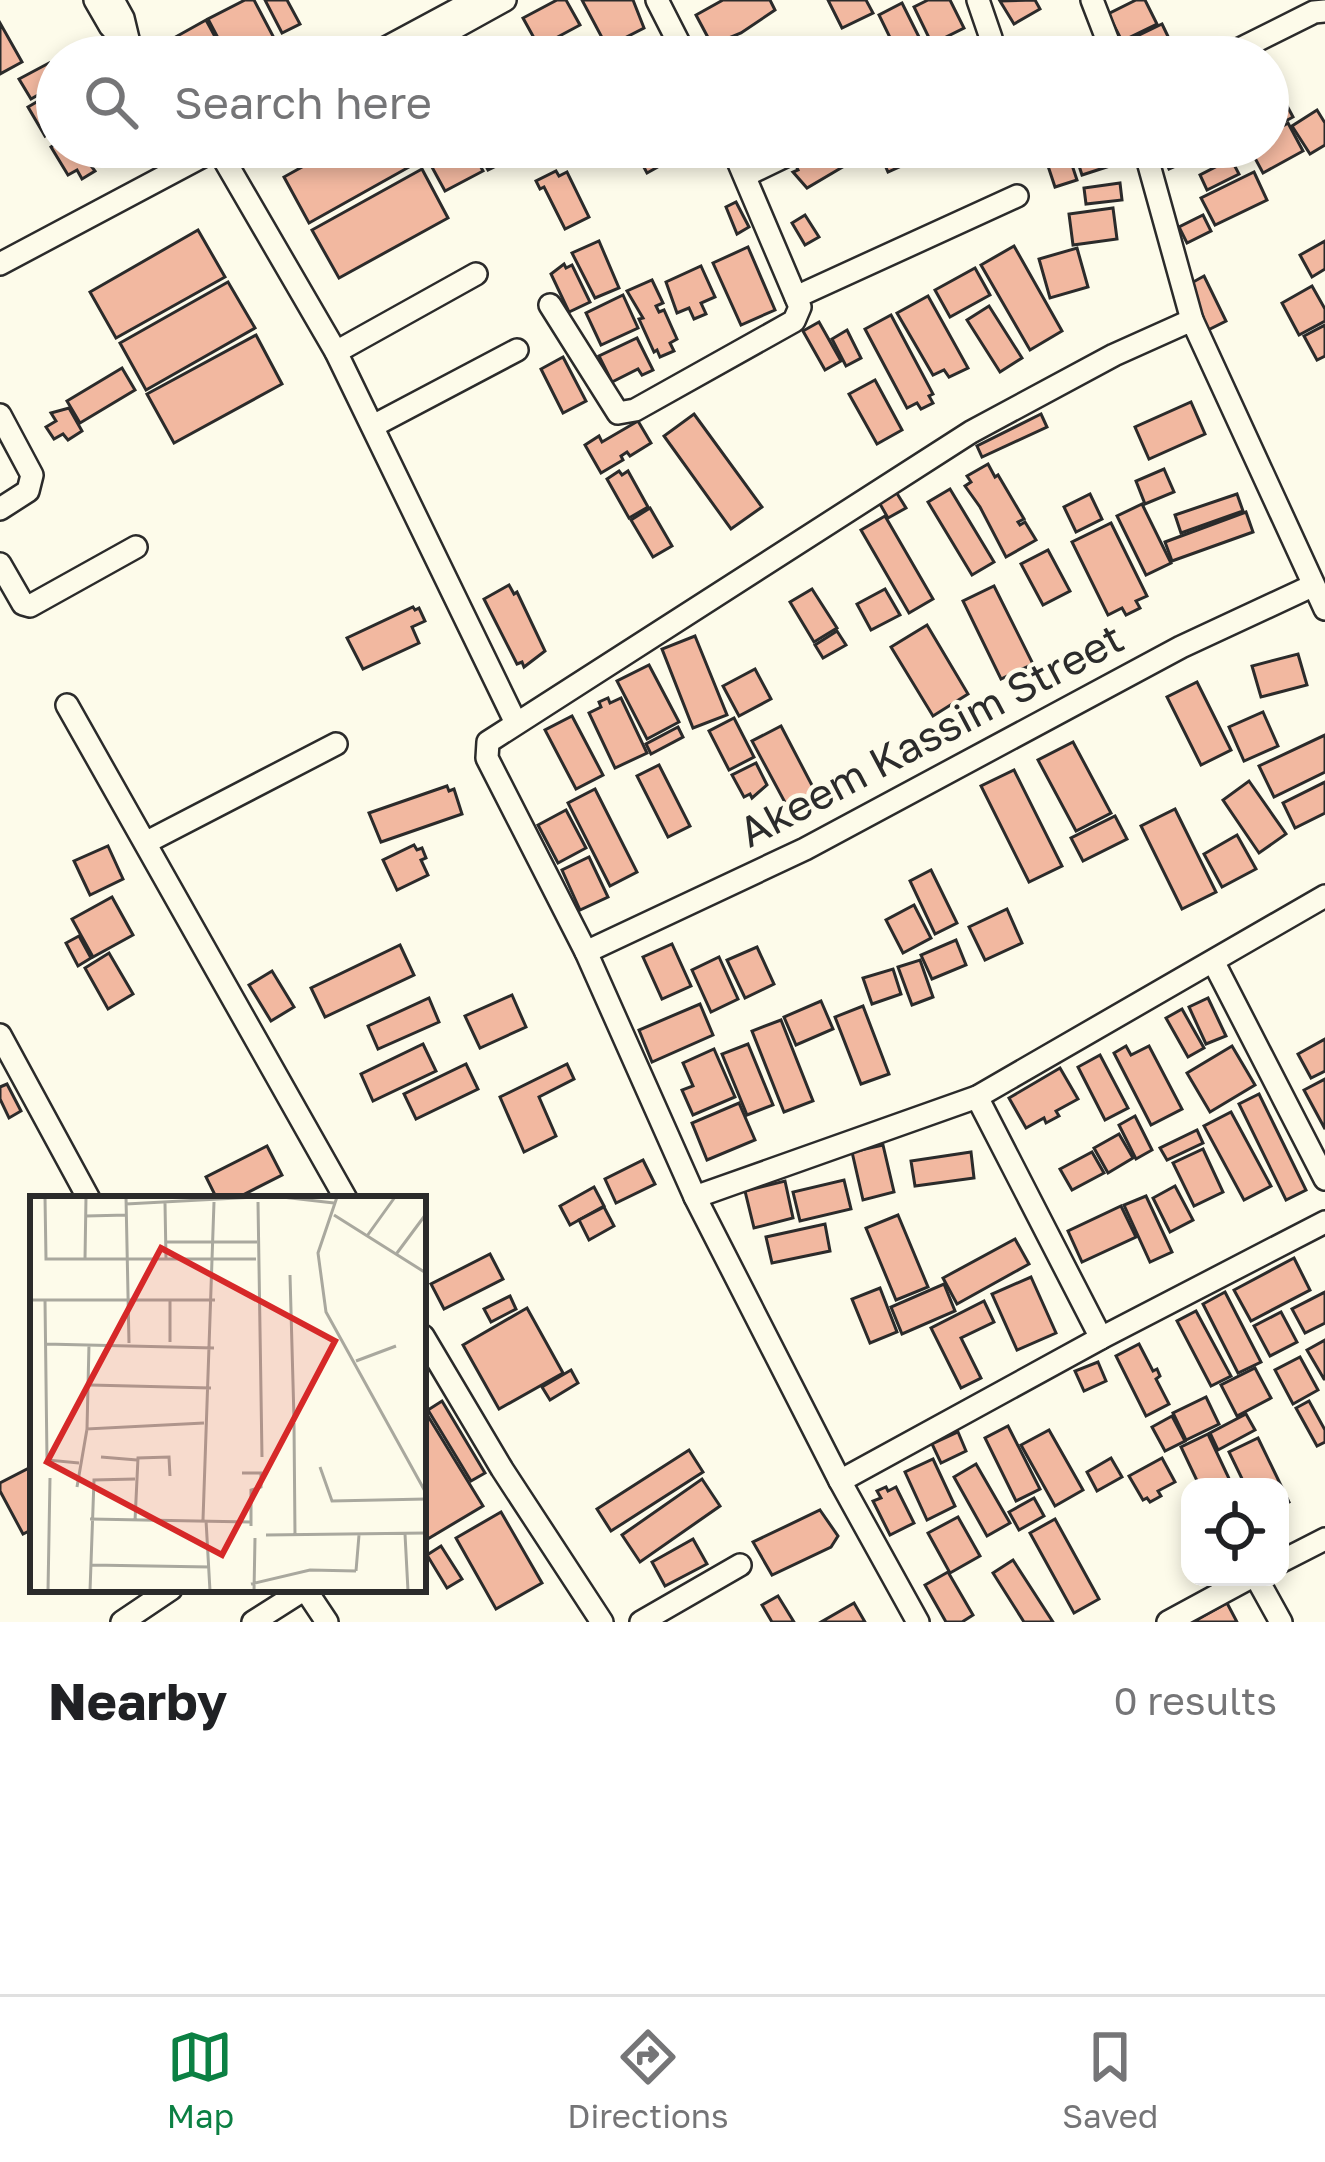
<!DOCTYPE html>
<html lang="en">
<head>
<meta charset="utf-8">
<style>
	body { margin:0; font-family:"Golos Text",sans-serif; background:#f6f6f6; color:#202124 }
	.controls { position:absolute; right:36px; bottom:36px; display:grid; overflow:hidden; border-radius:24px; box-shadow:0 6px 18px #0003 }
	.controls button { width:108px; height:108px; display:grid; place-items:center; padding:0; border:0; border-bottom:3px solid #e0e0e0; background:#fff; color:#202124; font:60px sans-serif }
	.list { margin:0; padding:0; list-style:none }
	h2 { display:flex; justify-content:space-between; align-items:center; height:156px; margin:0; padding:0 48px; font-size:51px }
	h2 small { font-size:39px; font-weight:400; color:#757577 }
	.icon { flex:none; width:66px; height:66px; fill:none; stroke:currentColor; stroke-width:2; stroke-linecap:round; stroke-linejoin:round }
	.map { position:relative; flex:none; width:1325px; height:1622px; overflow:hidden }
	.search { position:absolute; background:#fff; box-shadow:0 6px 18px #0003; left:36px; right:36px; top:36px; height:132px; display:flex; align-items:center; gap:30px; box-sizing:border-box; padding:0 42px; border-radius:66px; color:#757577; font-size:45px }
	.sheet { height:372px; background:#fff }
	nav { display:flex; justify-content:space-around; align-items:center; box-sizing:border-box; height:168px; border-top:3px solid #e0e0e0; background:#fff; font-size:33px; color:#757577 }
	nav a { display:grid; justify-items:center; gap:6px }
	nav .on { color:#0b8043 }
	.map>svg:first-child { display:block }
</style>
</head>
<body>
<div class="map">
<svg width="1325" height="1622" viewBox="0 0 1325 1622">
	<rect width="100%" height="100%" fill="#fdfbea"/>
	<g fill="#f2b8a0" stroke="#2b2b2b" stroke-width="3">
		<path d="M245,0H254L284,57H228L208,19Z"/>
		<path d="M265,0H287L300,24L282,33Z"/>
		<path d="M557,0H566L580,25L539,47L523,18Z"/>
		<path d="M582,0H633L644,28L607,47Z"/>
		<path d="M723,0H770L775,10L741,33L712,45L696,15Z"/>
		<path d="M828,0H866L873,13L842,28Z"/>
		<path d="M928,0H950L964,28L932,44L914,7Z"/>
		<path d="M1035,0L1040,9L1014,24L1000,1Z"/>
		<path d="M1136,0H1145L1157,24L1122,41L1108,14Z"/>
		<path d="M902,3L922,43L898,54L879,15Z"/>
		<path d="M206,20L226,57H170L163,44Z"/>
		<path d="M0,23L22,62L0,74Z"/>
		<path d="M1162,24L1175,51L1162,57H1137L1129,40Z"/>
		<path d="M585,40L594,57L544,56L557,50L559,54Z"/>
		<path d="M49,63L57,84L31,99L19,79Z"/>
		<path d="M57,90V141L48,134L45,136L28,107Z"/>
		<path d="M1285,102L1293,117L1271,129L1268,111Z"/>
		<path d="M1317,110L1325,123V145L1310,154L1292,126Z"/>
		<path d="M1288,123L1303,151L1263,173L1249,147H1268V135Z"/>
		<path d="M57,143V147H95L101,156L89,163L95,171L82,179L77,170L68,175L51,147Z"/>
		<path d="M338,147H410L418,162L309,223L284,177Z"/>
		<path d="M421,147H470L483,171L445,191Z"/>
		<path d="M476,147H527L528,150L488,170Z"/>
		<path d="M633,147H691L692,148L647,173Z"/>
		<path d="M818,147H859L863,155L807,188L793,172L798,170L793,159Z"/>
		<path d="M877,147H912L917,159L888,172Z"/>
		<path d="M1073,147H1107L1113,165L1082,175Z"/>
		<path d="M1159,147H1183L1189,160L1169,169Z"/>
		<path d="M1067,150L1077,180L1055,187L1045,157Z"/>
		<path d="M1231,159L1239,174L1207,190L1200,175Z"/>
		<path d="M422,169L448,218L339,278L312,230Z"/>
		<path d="M556,171L559,176L567,172L589,217L565,229L544,187L540,189L536,181Z"/>
		<path d="M1254,172L1267,200L1215,225L1201,198Z"/>
		<path d="M1120,183L1122,200L1086,204L1084,188Z"/>
		<path d="M736,202L749,227L737,234L726,207Z"/>
		<path d="M1113,208L1117,239L1073,245L1069,214Z"/>
		<path d="M805,215L819,237L805,245L792,223Z"/>
		<path d="M1203,215L1211,231L1187,243L1179,227Z"/>
		<path d="M198,230L225,277L116,338L90,292Z"/>
		<path d="M599,241L619,288L595,298L572,253Z"/>
		<path d="M1325,241V269L1312,277L1300,255Z"/>
		<path d="M1014,246L1062,331L1030,350L981,265Z"/>
		<path d="M748,247L775,310L741,325L713,263Z"/>
		<path d="M1077,248L1088,287L1050,298L1039,259Z"/>
		<path d="M564,264L566,268L572,265L590,302L569,312L551,274Z"/>
		<path d="M701,266L715,297L701,303L706,314L694,319L689,308L677,313L666,282Z"/>
		<path d="M975,268L990,295L950,317L935,290Z"/>
		<path d="M1204,276L1226,321L1208,330L1186,286Z"/>
		<path d="M652,280L663,303L656,306L659,312L664,310L677,339L670,343L674,351L660,357L657,350L654,352L639,319L643,318L627,291Z"/>
		<path d="M228,282L255,328L146,390L120,343Z"/>
		<path d="M1312,286L1325,309V321L1299,335L1282,303Z"/>
		<path d="M623,295L638,328L601,345L586,313Z"/>
		<path d="M928,296L968,368L949,377L944,370L933,375L897,313Z"/>
		<path d="M989,306L1022,358L1000,372L967,320Z"/>
		<path d="M891,315L933,394L929,396L933,403L921,409L917,403L907,408L865,329Z"/>
		<path d="M819,322L841,361L825,370L803,331Z"/>
		<path d="M1325,325V356L1317,360L1304,336Z"/>
		<path d="M847,330L861,358L846,366L832,339Z"/>
		<path d="M256,335L282,384L174,443L147,394Z"/>
		<path d="M637,338L653,370L642,375L638,369L612,382L599,356Z"/>
		<path d="M563,357L586,401L563,413L541,369Z"/>
		<path d="M122,368L135,390L80,423L67,401Z"/>
		<path d="M875,380L902,430L877,444L849,394Z"/>
		<path d="M1191,402L1205,434L1149,459L1135,427Z"/>
		<path d="M69,408L82,431L68,440L63,434L54,439L46,427L56,421L51,413Z"/>
		<path d="M694,414L762,507L731,529L664,436Z"/>
		<path d="M1041,414L1047,427L982,457L977,446Z"/>
		<path d="M638,421L651,443L630,456L627,452L621,456L623,460L601,473L585,445L599,436L602,442Z"/>
		<path d="M988,464L995,477L998,475L1024,519L1018,522L1020,525L1025,522L1036,540L1006,557L980,507L965,486L971,482L967,476Z"/>
		<path d="M1164,469L1174,492L1145,504L1136,481Z"/>
		<path d="M619,471L622,475L628,471L648,507L629,518L607,479Z"/>
		<path d="M893,487L906,508L888,518L876,497Z"/>
		<path d="M950,489L994,562L972,575L928,502Z"/>
		<path d="M1090,494L1102,519L1076,532L1064,507Z"/>
		<path d="M1237,494L1243,511L1181,533L1175,515Z"/>
		<path d="M1142,504L1171,563L1146,575L1117,516Z"/>
		<path d="M650,508L672,546L653,557L631,520Z"/>
		<path d="M1246,512L1253,532L1172,561L1165,542Z"/>
		<path d="M885,516L933,599L909,613L861,530Z"/>
		<path d="M1111,523L1147,596L1136,601L1140,608L1126,615L1122,608L1108,615L1072,542Z"/>
		<path d="M1048,550L1070,591L1043,605L1021,564Z"/>
		<path d="M509,585L514,594L517,592L545,651L524,667L522,662L517,664L484,599Z"/>
		<path d="M994,586L1033,664L1001,679L963,601Z"/>
		<path d="M812,589L837,628L814,642L790,602Z"/>
		<path d="M885,589L900,615L871,630L857,604Z"/>
		<path d="M413,607L415,610L419,608L425,621L412,627L419,643L363,669L347,638Z"/>
		<path d="M927,625L968,694L933,716L891,647Z"/>
		<path d="M837,631L846,645L823,658L815,645Z"/>
		<path d="M695,636L727,715L693,728L662,649Z"/>
		<path d="M1298,654L1307,685L1261,697L1252,666Z"/>
		<path d="M649,665L679,722L647,739L617,681Z"/>
		<path d="M755,669L771,699L739,716L723,686Z"/>
		<path d="M1197,682L1231,750L1201,765L1167,697Z"/>
		<path d="M608,698L610,703L621,698L647,753L615,768L589,713L601,707L599,702Z"/>
		<path d="M1263,712L1278,746L1244,761L1229,727Z"/>
		<path d="M572,716L603,775L576,789L545,730Z"/>
		<path d="M734,718L754,757L729,770L709,731Z"/>
		<path d="M781,726L816,793L788,808L752,741Z"/>
		<path d="M678,727L683,737L651,754L646,744Z"/>
		<path d="M1325,735V772L1274,797L1259,766Z"/>
		<path d="M1073,742L1111,813L1076,831L1038,760Z"/>
		<path d="M756,763L767,785L752,798L750,794L744,797L732,775Z"/>
		<path d="M659,765L690,826L668,837L637,776Z"/>
		<path d="M1014,770L1062,866L1029,882L981,786Z"/>
		<path d="M1249,781L1286,834L1259,853L1223,800Z"/>
		<path d="M1325,782V813L1295,828L1283,803Z"/>
		<path d="M447,786L449,791L454,789L462,814L381,842L369,813Z"/>
		<path d="M595,789L637,872L610,886L568,803Z"/>
		<path d="M1175,809L1216,892L1182,909L1141,826Z"/>
		<path d="M566,810L586,848L558,863L538,825Z"/>
		<path d="M1115,816L1127,839L1083,861L1071,838Z"/>
		<path d="M1237,835L1256,869L1222,887L1204,854Z"/>
		<path d="M414,845L417,850L422,848L426,858L421,860L428,875L397,890L383,860Z"/>
		<path d="M108,846L123,879L90,895L74,861Z"/>
		<path d="M589,857L608,897L580,910L562,870Z"/>
		<path d="M931,870L957,923L935,934L910,881Z"/>
		<path d="M112,897L133,935L93,957L72,919Z"/>
		<path d="M914,905L931,938L903,953L886,920Z"/>
		<path d="M1007,909L1022,943L985,960L969,927Z"/>
		<path d="M79,936L91,958L78,966L66,943Z"/>
		<path d="M956,940L966,965L932,979L921,955Z"/>
		<path d="M672,944L691,986L662,999L643,957Z"/>
		<path d="M400,945L414,975L325,1017L311,988Z"/>
		<path d="M757,947L774,984L745,998L727,960Z"/>
		<path d="M109,953L133,994L108,1009L85,968Z"/>
		<path d="M719,957L738,999L711,1012L692,970Z"/>
		<path d="M920,960L933,997L912,1005L898,967Z"/>
		<path d="M893,969L901,994L872,1004L863,978Z"/>
		<path d="M272,971L294,1007L271,1021L249,985Z"/>
		<path d="M512,995L526,1027L480,1048L465,1016Z"/>
		<path d="M429,998L439,1022L378,1049L368,1026Z"/>
		<path d="M1208,998L1226,1036L1206,1044L1189,1007Z"/>
		<path d="M821,1001L833,1029L796,1045L784,1017Z"/>
		<path d="M700,1004L713,1035L652,1062L639,1030Z"/>
		<path d="M863,1006L889,1074L861,1084L835,1017Z"/>
		<path d="M1182,1009L1204,1048L1188,1057L1166,1018Z"/>
		<path d="M781,1020L813,1101L784,1112L752,1031Z"/>
		<path d="M1325,1039V1071L1311,1078L1298,1054Z"/>
		<path d="M423,1044L436,1071L373,1101L361,1074Z"/>
		<path d="M748,1044L773,1105L747,1115L722,1054Z"/>
		<path d="M1126,1046L1131,1055L1149,1046L1182,1109L1151,1125L1114,1053Z"/>
		<path d="M1232,1046L1255,1085L1210,1112L1187,1073Z"/>
		<path d="M714,1049L735,1097L693,1115L682,1090L693,1086L683,1063Z"/>
		<path d="M1100,1055L1128,1108L1105,1120L1078,1067Z"/>
		<path d="M466,1064L478,1089L416,1119L404,1094Z"/>
		<path d="M567,1064L574,1079L539,1097L556,1136L524,1152L500,1097Z"/>
		<path d="M1060,1068L1078,1099L1056,1111L1059,1116L1046,1123L1044,1118L1026,1128L1009,1098Z"/>
		<path d="M1325,1079V1129L1304,1090Z"/>
		<path d="M7,1084L21,1111L9,1118L0,1099V1087Z"/>
		<path d="M1259,1094L1306,1190L1286,1200L1239,1104Z"/>
		<path d="M739,1103L755,1140L707,1160L692,1123Z"/>
		<path d="M1231,1112L1271,1186L1244,1200L1204,1126Z"/>
		<path d="M1135,1116L1152,1150L1136,1159L1119,1125Z"/>
		<path d="M1197,1130L1203,1143L1167,1160L1160,1148Z"/>
		<path d="M1119,1134L1133,1158L1108,1173L1094,1148Z"/>
		<path d="M883,1145L894,1192L863,1200L852,1152Z"/>
		<path d="M267,1146L282,1175L235,1199H217L206,1177Z"/>
		<path d="M1203,1149L1223,1192L1194,1206L1173,1163Z"/>
		<path d="M971,1152L974,1178L915,1186L911,1161Z"/>
		<path d="M1092,1152L1104,1173L1072,1190L1060,1169Z"/>
		<path d="M643,1160L655,1184L616,1203L605,1179Z"/>
		<path d="M844,1180L851,1209L800,1221L793,1192Z"/>
		<path d="M785,1181L793,1218L754,1228L745,1191Z"/>
		<path d="M1175,1186L1193,1220L1170,1232L1153,1198Z"/>
		<path d="M594,1187L604,1206L570,1225L560,1206Z"/>
		<path d="M1146,1196L1172,1252L1150,1262L1124,1205Z"/>
		<path d="M1121,1206L1136,1237L1082,1262L1068,1231Z"/>
		<path d="M604,1207L614,1226L589,1240L579,1220Z"/>
		<path d="M898,1215L928,1287L896,1300L866,1228Z"/>
		<path d="M825,1224L830,1251L772,1263L766,1237Z"/>
		<path d="M1015,1239L1029,1264L957,1304L943,1278Z"/>
		<path d="M490,1254L503,1279L444,1309L431,1284Z"/>
		<path d="M1294,1258L1310,1290L1251,1321L1234,1290Z"/>
		<path d="M1031,1277L1056,1333L1017,1350L992,1294Z"/>
		<path d="M944,1284L955,1311L902,1334L891,1307Z"/>
		<path d="M880,1288L897,1332L870,1343L852,1299Z"/>
		<path d="M1225,1292L1261,1362L1238,1373L1203,1304Z"/>
		<path d="M1325,1292V1323L1305,1333L1292,1309Z"/>
		<path d="M510,1296L516,1309L491,1322L484,1309Z"/>
		<path d="M984,1301L994,1322L961,1338L981,1378L961,1388L931,1328Z"/>
		<path d="M527,1308L563,1373L499,1409L463,1345Z"/>
		<path d="M1196,1311L1231,1376L1211,1386L1177,1321Z"/>
		<path d="M1281,1312L1297,1342L1270,1356L1254,1326Z"/>
		<path d="M1325,1340V1379H1324L1307,1350Z"/>
		<path d="M1139,1344L1153,1371L1157,1369L1160,1376L1156,1379L1169,1404L1146,1416L1116,1356Z"/>
		<path d="M1300,1357L1318,1390L1293,1404L1275,1370Z"/>
		<path d="M1098,1362L1106,1381L1084,1391L1075,1371Z"/>
		<path d="M1255,1368L1271,1398L1237,1416L1221,1385Z"/>
		<path d="M571,1370L578,1383L550,1400L542,1387Z"/>
		<path d="M1206,1397L1219,1424L1186,1440L1173,1413Z"/>
		<path d="M442,1401L485,1473L471,1481L428,1410Z"/>
		<path d="M1309,1401L1325,1430V1442L1317,1446L1296,1408Z"/>
		<path d="M423,1408L483,1506L426,1540L423,1536Z"/>
		<path d="M1246,1414L1255,1430L1218,1450L1210,1433Z"/>
		<path d="M1172,1416L1185,1441L1165,1451L1152,1427Z"/>
		<path d="M1008,1426L1040,1489L1016,1501L985,1438Z"/>
		<path d="M1049,1430L1083,1490L1055,1506L1021,1445Z"/>
		<path d="M958,1432L966,1451L941,1463L932,1444Z"/>
		<path d="M1208,1434L1233,1487H1200L1181,1447Z"/>
		<path d="M1258,1438L1289,1502L1280,1506V1487H1246L1229,1452Z"/>
		<path d="M689,1450L703,1472L611,1531L597,1509Z"/>
		<path d="M1111,1458L1122,1477L1097,1491L1087,1472Z"/>
		<path d="M1162,1458L1175,1482L1158,1491L1161,1496L1150,1502L1147,1498L1143,1500L1129,1476Z"/>
		<path d="M933,1459L955,1506L927,1520L905,1472Z"/>
		<path d="M976,1464L1010,1523L987,1536L954,1477Z"/>
		<path d="M33,1466V1529L23,1534L0,1491V1483Z"/>
		<path d="M702,1479L720,1506L640,1562L622,1535Z"/>
		<path d="M886,1487L888,1491L896,1487L914,1523L890,1535L873,1501L881,1498L877,1491Z"/>
		<path d="M1034,1498L1044,1516L1019,1530L1009,1512Z"/>
		<path d="M820,1510L838,1536L831,1547L772,1575L753,1542Z"/>
		<path d="M501,1512L542,1583L496,1609L456,1538Z"/>
		<path d="M958,1517L980,1556L950,1573L928,1533Z"/>
		<path d="M1055,1519L1099,1599L1074,1613L1030,1533Z"/>
		<path d="M693,1539L707,1564L665,1586L652,1562Z"/>
		<path d="M441,1546L462,1579L447,1588L427,1555Z"/>
		<path d="M1013,1560L1053,1622H1024L993,1573Z"/>
		<path d="M948,1572L973,1615L962,1622H946L925,1585Z"/>
		<path d="M778,1596L794,1622H772L762,1605Z"/>
		<path d="M854,1603L865,1622H821Z"/>
		<path d="M1227,1603L1237,1622H1193Z"/>
	</g>
	<g fill="none" stroke-linecap="round" stroke-linejoin="round">
		<g stroke="#2b2b2b" stroke-width="26">
			<g id="minor">
				<path d="M95,0L110,26L138,57"/>
				<path d="M113,0L123,18L129,43"/>
				<path d="M657,0L686,57"/>
				<path d="M978,0L991,38L986,57"/>
				<path d="M1092,0L1114,57"/>
				<path d="M369,57L475,0"/>
				<path d="M402,57L505,0"/>
				<path d="M1224,57L1314,12L1325,11"/>
				<path d="M1144,147L1192,320"/>
				<path d="M218,149L336,352L516,723"/>
				<path d="M746,175L804,147"/>
				<path d="M0,264L220,147"/>
				<path d="M796,297L1017,196"/>
				<path d="M550,305L618,413L635,410L794,321L800,307L732,147"/>
				<path d="M336,352L476,274"/>
				<path d="M0,415L32,475L28,491L0,509"/>
				<path d="M373,426L517,350"/>
				<path d="M0,564L23,604L30,606L136,547"/>
				<path d="M67,705L346,1199"/>
				<path d="M147,842L336,744"/>
				<path d="M586,952L805,849L1181,647L1312,586"/>
				<path d="M1214,963L1325,1179"/>
				<path d="M0,1035L89,1199"/>
				<path d="M977,1097L1101,1338"/>
				<path d="M695,1197L977,1097L1325,896"/>
				<path d="M423,1336L502,1469L602,1622"/>
				<path d="M840,1481L1101,1338L1325,1222"/>
				<path d="M1280,1562L1325,1539"/>
				<path d="M1256,1577L1281,1622"/>
				<path d="M122,1622L171,1589"/>
				<path d="M253,1622L305,1589L327,1622"/>
				<path d="M641,1622L740,1565"/>
				<path d="M918,1622L840,1481L695,1197L586,952L487,758L488,742L971,432L1114,355L1192,320L1325,609"/>
				<path d="M1168,1622L1251,1577"/>
			</g>
		</g>
		<use href="#minor" stroke="#fdfbea" stroke-width="21"/>
	</g>
	<g text-anchor="middle" stroke-width="9" stroke-linejoin="round" paint-order="stroke">
		<g font-size="42" fill="#2b2b2b" stroke="#fdfbea">
			<text transform="translate(931 735) rotate(-28)" y="15">Akeem Kassim Street</text>
		</g>
	</g>
	<g transform="translate(30 1196)">
		<rect width="396" height="396" fill="#fdfbea"/>
		<path fill="none" stroke="#a9a89e" stroke-width="3" d="M15,1L16,63H226M96,1L99,147M252,1L304,7M307,1L288,57L296,116L396,297M228,6L232,261M135,7L136,63M96,8L228,1M304,19L396,77M56,20L97,19M337,40L365,1M136,46H227M367,57L396,18M55,63L56,1M260,79L264,223M0,104H185M15,104L17,264L49,267M140,146V105M15,148L184,152M59,148L57,233L174,227M326,165L366,150M60,189L181,192M264,227L265,340M71,261L107,264M290,271L302,305L396,303M212,277H231V291L221,294V330M47,291L57,233M60,323L220,326M173,324L184,6M176,324L180,395M105,325L108,262L139,261L140,280M375,338L378,395M236,339L396,337M61,369L180,371M326,375L329,339M221,388L280,374L326,375M18,395L20,282M60,395L64,284L105,283M224,395L225,342"/>
		<path fill="#d62828" fill-opacity="0.15" stroke="#d62828" stroke-width="6" d="M131,52L305,145L192,359L17,266Z"/>
		<rect width="396" height="396" fill="none" stroke="#2b2b2b" stroke-width="6"/>
	</g>
</svg>
<div class="controls">
<button><svg class="icon" aria-label="locate" viewBox="0 0 24 24"><circle cx="12" cy="12" r="6"/><path d="M12 2v4M12 18v4M2 12h4M18 12h4"/></svg></button>
</div>
<div class="search"><svg class="icon" aria-label="search" viewBox="0 0 24 24"><circle cx="10" cy="10" r="6"/><path d="M15 15l6 6"/></svg>Search here</div>
</div>
<section class="sheet">
<h2>Nearby<small>0 results</small></h2>
<ul class="list">
</ul>
</section>
<nav>
<a class="on"><svg class="icon" aria-label="map" viewBox="0 0 24 24"><path d="M3 6l6-2 6 2 6-2v14l-6 2-6-2-6 2zM9 4v14M15 6v14"/></svg>Map</a>
<a><svg class="icon" aria-label="directions" viewBox="0 0 24 24"><path d="M12 3l9 9-9 9-9-9zM9 14v-3h6M13 9l2 2-2 2"/></svg>Directions</a>
<a><svg class="icon" aria-label="saved" viewBox="0 0 24 24"><path d="M7 4h10v16l-5-4-5 4z"/></svg>Saved</a>
</nav>
</body>
</html>
